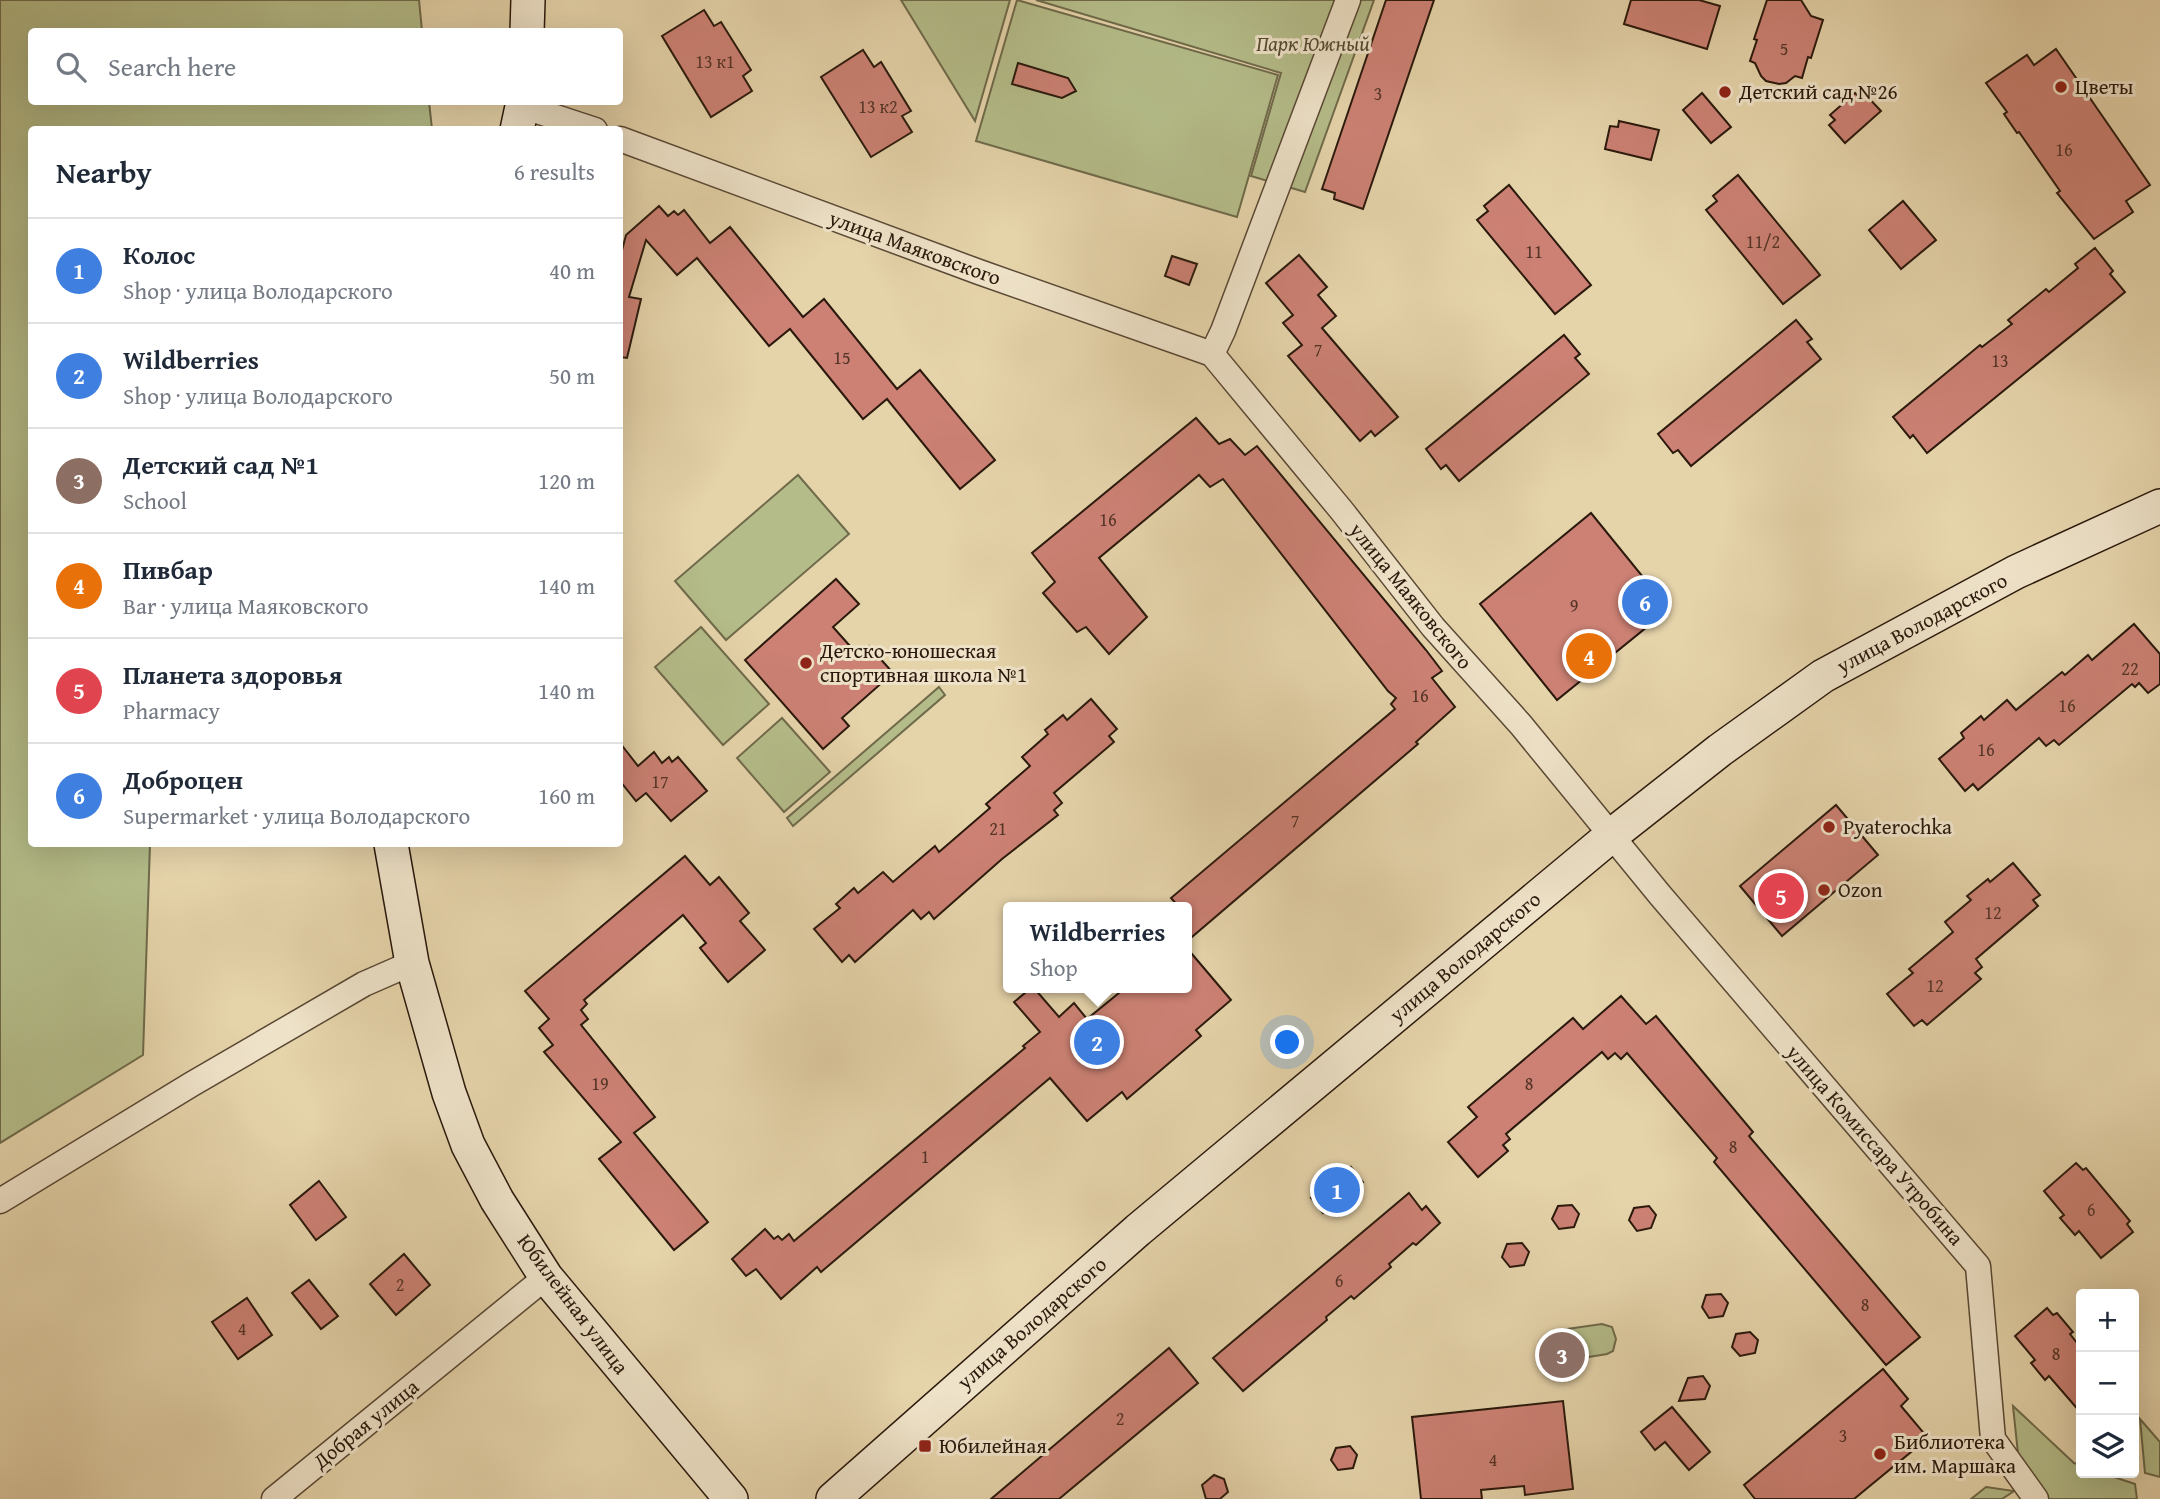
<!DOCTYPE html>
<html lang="en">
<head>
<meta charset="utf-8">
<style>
	body { margin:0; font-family:"Gentium Book Plus",serif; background:#f2f2f3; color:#1f2937 }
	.controls { position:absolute; right:21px; bottom:21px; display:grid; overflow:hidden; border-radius:7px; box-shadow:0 7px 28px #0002 }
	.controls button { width:63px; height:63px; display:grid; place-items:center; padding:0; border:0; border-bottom:2px solid #e0e1e3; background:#fff; color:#1f2937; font:35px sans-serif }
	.you { position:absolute; left:1288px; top:1043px; width:24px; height:24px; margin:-18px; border:5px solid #fff; border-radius:50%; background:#1a73e8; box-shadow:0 0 0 10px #1a73e833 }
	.badge { display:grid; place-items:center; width:46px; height:46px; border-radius:50%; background:#db2777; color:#fff; font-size:23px; font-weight:700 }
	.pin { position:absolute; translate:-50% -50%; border:4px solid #fff; box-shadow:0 2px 7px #0006 }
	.popup { position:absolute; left:1003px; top:902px; width:189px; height:91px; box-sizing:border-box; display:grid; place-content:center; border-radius:7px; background:#fff; filter:drop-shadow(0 2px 5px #0005); font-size:23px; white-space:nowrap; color:#747a83 }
	.popup b { font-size:26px; color:#1f2937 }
	.popup::after { content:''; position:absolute; left:50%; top:100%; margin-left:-14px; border:14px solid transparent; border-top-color:#fff }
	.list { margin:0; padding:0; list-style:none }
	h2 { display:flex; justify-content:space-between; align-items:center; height:91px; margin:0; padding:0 28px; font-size:30px }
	h2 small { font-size:23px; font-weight:400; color:#747a83 }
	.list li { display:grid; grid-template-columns:46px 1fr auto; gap:21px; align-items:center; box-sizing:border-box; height:105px; padding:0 28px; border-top:2px solid #e0e1e3 }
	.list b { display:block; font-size:26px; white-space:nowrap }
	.list p { margin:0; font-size:23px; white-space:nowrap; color:#747a83 }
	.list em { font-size:23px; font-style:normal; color:#747a83 }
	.icon { flex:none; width:38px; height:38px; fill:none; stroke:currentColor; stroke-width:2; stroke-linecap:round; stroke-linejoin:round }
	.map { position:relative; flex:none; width:2160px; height:1499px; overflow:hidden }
	.search { position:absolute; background:#fff; box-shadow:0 7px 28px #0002; left:28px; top:28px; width:595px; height:77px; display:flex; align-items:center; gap:18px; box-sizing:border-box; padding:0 24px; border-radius:7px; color:#747a83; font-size:26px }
	.panel { position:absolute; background:#fff; box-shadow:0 7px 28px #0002; left:28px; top:126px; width:595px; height:721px; border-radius:7px }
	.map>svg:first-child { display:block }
</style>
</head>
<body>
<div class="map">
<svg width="2160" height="1499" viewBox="0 0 2160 1499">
	<rect width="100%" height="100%" fill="#e5d3aa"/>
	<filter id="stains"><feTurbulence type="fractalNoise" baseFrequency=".00286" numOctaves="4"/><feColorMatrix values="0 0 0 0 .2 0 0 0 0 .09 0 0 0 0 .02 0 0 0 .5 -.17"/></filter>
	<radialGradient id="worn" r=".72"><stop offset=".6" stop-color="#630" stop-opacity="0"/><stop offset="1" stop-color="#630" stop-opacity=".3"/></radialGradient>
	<g fill="#b4bc89" stroke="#6f6a4a" stroke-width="2">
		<path d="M0,0H419L422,31L32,32V102H429L432,129L32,130V844H150L143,1055L0,1143Z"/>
		<path d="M901,0H1010L975,121Z"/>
		<path d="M1017,0L1278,75L1237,217L976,141Z"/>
		<path d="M1036,0H1374L1305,192L1251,176L1281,73Z"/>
		<path d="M798,475L849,534L726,640L675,581Z"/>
		<path d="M701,627L769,704L723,745L655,667Z"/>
		<path d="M939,687L945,695L793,826L787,818Z"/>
		<path d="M782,718L830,772L784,812L737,758Z"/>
		<path d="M1602,1324L1612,1327L1616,1339L1613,1351L1607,1354L1558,1362L1552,1361L1544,1353V1341L1553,1331Z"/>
		<path d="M2013,1406L2074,1463L2081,1465V1473H2102L2135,1484L2137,1499H2046L2019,1463Z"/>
		<path d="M2140,1419L2160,1442V1477L2145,1473Z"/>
		<path d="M1986,1487L2014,1491L2002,1499H1971Z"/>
	</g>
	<g fill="#cc8174" stroke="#2a190c" stroke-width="2">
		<path d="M1386,0H1434L1363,209L1334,199L1335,193L1322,189Z"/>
		<path d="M1631,0H1699L1720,6L1707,49L1624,24Z"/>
		<path d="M1767,0H1801L1811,16L1823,20L1811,58L1808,57L1802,78L1795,76L1786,83L1779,84L1766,81L1761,76L1755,63L1750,61L1757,40L1754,39Z"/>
		<path d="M704,10L714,26L721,22L751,70L743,76L752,91L711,117L662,36Z"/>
		<path d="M2056,49L2150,185L2126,201L2133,212L2094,239L2057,193L2060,191L2019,132L2017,133L2004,114L2007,112L1986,83L2027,55L2034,65Z"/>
		<path d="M863,50L874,67L881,62L911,111L902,116L912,132L871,157L821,77Z"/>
		<path d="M1018,63L1068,78L1076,91L1062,98L1012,84Z"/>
		<path d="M1702,93L1731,127L1711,143L1683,110Z"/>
		<path d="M1855,93L1860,98L1865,94L1881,111L1845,143L1829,125L1835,120L1830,115Z"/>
		<path d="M1619,121L1659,130L1651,160L1605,149L1610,126L1618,127Z"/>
		<path d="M1738,175L1820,275L1783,304L1706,210L1717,201L1713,196Z"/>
		<path d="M1509,185L1591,285L1555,314L1477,220L1488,211L1484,206Z"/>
		<path d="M1903,201L1936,240L1901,269L1869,230Z"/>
		<path d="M659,206L668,216L674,211L678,215L684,210L710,243L730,227L803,317L824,299L897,389L920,370L995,460L960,489L887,399L863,419L790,329L769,346L697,258L677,275L646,240L629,297L641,299L627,358L620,357V258L626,235Z"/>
		<path d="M2095,248L2113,271L2110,274L2125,292L1927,453L1913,435L1910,438L1893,417L1980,345L1982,347L2012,324L2008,320L2046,289L2049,292L2078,268L2075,264Z"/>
		<path d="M1299,255L1327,287L1318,295L1336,316L1322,328L1398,417L1375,436L1371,431L1360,441L1288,356L1302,345L1283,323L1293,315L1266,283Z"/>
		<path d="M1172,256L1197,264L1189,285L1165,276Z"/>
		<path d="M1796,320L1812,339L1807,342L1821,359L1691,466L1678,450L1673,453L1658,434Z"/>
		<path d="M1564,335L1580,354L1575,358L1589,374L1459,481L1446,465L1441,469L1426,449Z"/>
		<path d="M1196,418L1219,444L1230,439L1245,455L1257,446L1426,650L1442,671L1432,678L1455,707L1416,742L1418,744L1186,942V907H1179L1171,898L1395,709L1391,704L1396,698L1388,691L1223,479L1210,487L1199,475L1099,558L1147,617L1109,654L1086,627L1077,632L1043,593L1055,582L1032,553Z"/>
		<path d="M1591,513L1669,609L1557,700L1480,604Z"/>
		<path d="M836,579L859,604L833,627L858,655L869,646L893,673L842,718L849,726L823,749L745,660Z"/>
		<path d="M2134,624L2160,654V684L2148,693L2139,683L2135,687L2132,684L2059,745L2054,740L2046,746L2039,738L1978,790L1973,784L1965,791L1939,759L1964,738L1961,733L1981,716L1984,720L2007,700L2016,710L2062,672L2065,675L2088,655L2092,660Z"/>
		<path d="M1091,699L1117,729L1109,736L1114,742L1054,793L1062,803L1054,810L1058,815L1002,859L934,919L929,912L921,919L913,910L855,962L849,955L842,962L814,929L840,908L836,904L854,888L858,893L883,872L893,882L935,846L939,852L990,808L986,804L1030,766L1022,757L1048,734L1045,730L1063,715L1067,720Z"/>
		<path d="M620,743L638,766L654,752L662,763L669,757L672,762L678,757L707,791L671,821L646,793L636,801L620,781Z"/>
		<path d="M1836,805L1878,855L1782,936L1740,886Z"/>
		<path d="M685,856L710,885L719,877L749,913L740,921L765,950L728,982L700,948L706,943L683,915L584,1000L587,1004L581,1010L588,1019L581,1025L655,1117L634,1133L708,1222L674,1250L599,1159L621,1142L544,1052L553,1045L539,1028L549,1019L525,991Z"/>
		<path d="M2013,863L2040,895L2033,900L2038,906L1976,959L1982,967L1975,973L1981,979L1927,1025L1922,1020L1914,1026L1887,994L1913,973L1909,969L1953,932L1945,922L1971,900L1967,896L1988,879L1990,882Z"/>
		<path d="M1186,947L1231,1000L1196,1030L1201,1036L1127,1099L1122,1092L1087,1121L1050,1078L821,1272L817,1267L781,1299L756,1269L746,1276L732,1259L765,1229L774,1239L778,1236L782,1240L789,1234L794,1241L1025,1048L1023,1046L1040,1032L1014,1002L1031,988H1034L1059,1017L1074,1003L1087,1019L1125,988H1186Z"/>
		<path d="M1621,996L1646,1024L1656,1016L1753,1132L1749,1136L1920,1337L1886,1365L1714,1162L1717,1158L1627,1053L1621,1059L1615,1053L1608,1059L1602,1052L1506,1134L1510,1139L1503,1145L1508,1151L1478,1177L1448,1142L1477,1117L1468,1107L1573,1018L1583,1029Z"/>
		<path d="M2076,1163L2083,1170L2086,1168L2130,1221L2127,1224L2133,1232L2101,1258L2079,1231L2075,1235L2060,1218L2064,1215L2044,1191Z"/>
		<path d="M1351,1167L1363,1182L1323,1213L1311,1198Z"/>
		<path d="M319,1181L346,1217L316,1240L290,1205Z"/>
		<path d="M1409,1193L1422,1210L1426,1206L1440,1223L1416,1245L1413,1243L1389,1264L1391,1267L1354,1299L1351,1296L1326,1317L1327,1320L1243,1391L1213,1358Z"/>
		<path d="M1572,1205L1579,1214L1574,1227L1559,1229L1552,1219L1558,1206Z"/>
		<path d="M1649,1206L1656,1215L1651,1228L1637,1231L1629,1220L1634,1208Z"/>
		<path d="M1522,1243L1529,1252L1524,1265L1510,1267L1502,1257L1507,1244Z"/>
		<path d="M404,1254L430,1285L396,1315L370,1284Z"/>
		<path d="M309,1280L338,1316L321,1329L292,1293Z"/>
		<path d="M1721,1294L1728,1303L1723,1316L1709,1318L1702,1307L1706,1295Z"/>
		<path d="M247,1298L272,1335L238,1359L212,1322Z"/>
		<path d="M2047,1308L2053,1315L2057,1313L2073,1332L2070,1334L2081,1348V1413L2049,1376L2045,1380L2031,1363L2035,1360L2015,1336Z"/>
		<path d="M1750,1332L1758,1340L1755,1353L1740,1356L1732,1347L1736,1334Z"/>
		<path d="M1169,1348L1198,1383L1059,1499H991Z"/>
		<path d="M1883,1369L1908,1399L1901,1406L1928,1438L1854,1499H1755L1744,1485Z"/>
		<path d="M1703,1376L1710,1386L1705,1399L1679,1401L1688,1378Z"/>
		<path d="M1563,1401L1573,1489L1525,1495L1524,1486L1481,1490L1482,1499H1421L1412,1417Z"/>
		<path d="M1672,1407L1710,1452L1689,1470L1665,1442L1655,1450L1641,1432Z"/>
		<path d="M1350,1446L1357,1455L1353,1468L1338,1470L1331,1460L1336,1448Z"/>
		<path d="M1214,1475L1224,1479L1228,1492L1220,1499H1206L1202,1485Z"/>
	</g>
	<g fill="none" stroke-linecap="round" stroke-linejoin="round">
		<g stroke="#594834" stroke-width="27">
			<g id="street">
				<path d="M522,106L595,130"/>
				<path d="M620,139L979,272L1212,354L1342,511L1433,627L1521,725L1660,895L1978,1266L1993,1439L2036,1499"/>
				<path d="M1212,354L1223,331L1348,0"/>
				<path d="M0,1201L192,1084L364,984L412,963"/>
				<path d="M274,1499L546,1277"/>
			</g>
		</g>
		<g stroke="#2a190c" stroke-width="36">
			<g id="secondary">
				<path d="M527,32L528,0"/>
				<path d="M517,130L523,102"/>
				<path d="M391,844L412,963L449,1093L468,1145L497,1200L546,1277L731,1499"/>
				<path d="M833,1499L1138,1230L1612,835L1720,750L1823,676L2016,572L2160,506"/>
			</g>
		</g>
		<use href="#street" stroke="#eee2c8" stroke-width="24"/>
		<use href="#secondary" stroke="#eee2c8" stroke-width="33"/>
	</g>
	<g fill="#8f2418" stroke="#eee2c8" stroke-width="2.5">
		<circle cx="2061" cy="87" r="7"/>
		<circle cx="1725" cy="92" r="7"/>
		<circle cx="806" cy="663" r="7"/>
		<circle cx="1829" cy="827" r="7"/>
		<circle cx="1824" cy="890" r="7"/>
		<rect x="918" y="1439" width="14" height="14" rx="3.5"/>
		<circle cx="1880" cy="1454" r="7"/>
	</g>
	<g text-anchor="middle" stroke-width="6" stroke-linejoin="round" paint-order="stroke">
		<g font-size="18" fill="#523326">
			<text x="1784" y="55">5</text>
			<text x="715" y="68">13 к1</text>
			<text x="1378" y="100">3</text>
			<text x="878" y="113">13 к2</text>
			<text x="2064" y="156">16</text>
			<text x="1763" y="248">11/2</text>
			<text x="1534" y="258">11</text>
			<text x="1318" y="356">7</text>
			<text x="842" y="364">15</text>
			<text x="2000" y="367">13</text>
			<text x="1108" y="526">16</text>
			<text x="1574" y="612">9</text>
			<text x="2130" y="675">22</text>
			<text x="1420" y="702">16</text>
			<text x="2067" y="712">16</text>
			<text x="1986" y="756">16</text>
			<text x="660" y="788">17</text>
			<text x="1295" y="827">7</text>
			<text x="998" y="835">21</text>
			<text x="1993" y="919">12</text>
			<text x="1935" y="992">12</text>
			<text x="600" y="1090">19</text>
			<text x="1529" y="1090">8</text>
			<text x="1733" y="1153">8</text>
			<text x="925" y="1163">1</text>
			<text x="2091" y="1216">6</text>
			<text x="1339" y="1287">6</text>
			<text x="400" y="1291">2</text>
			<text x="1865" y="1311">8</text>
			<text x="242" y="1335">4</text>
			<text x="2056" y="1360">8</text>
			<text x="1120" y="1425">2</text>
			<text x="1843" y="1442">3</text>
			<text x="1493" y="1466">4</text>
		</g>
		<g font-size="21" font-style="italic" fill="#534a32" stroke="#eee2c8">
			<text x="1313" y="51">Парк Южный</text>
		</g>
		<g font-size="21" fill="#2a190c" stroke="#eee2c8" text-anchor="start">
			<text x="2075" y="94">Цветы</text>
			<text x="1739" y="99">Детский сад №26</text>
			<text x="820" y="658">Детско-юношеская<tspan x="820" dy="24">спортивная школа №1</tspan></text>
			<text x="1843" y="834">Pyaterochka</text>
			<text x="1838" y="897">Ozon</text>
			<text x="1894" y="1449">Библиотека<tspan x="1894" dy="24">им. Маршака</tspan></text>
			<text x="939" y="1453">Юбилейная</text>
		</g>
		<g font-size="21" fill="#2a190c" stroke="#eee2c8">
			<text transform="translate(915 248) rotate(20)" y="7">улица Маяковского</text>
			<text transform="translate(1411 596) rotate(51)" y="7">улица Маяковского</text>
			<text transform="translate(1922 623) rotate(-28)" y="7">улица Володарского</text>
			<text transform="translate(1465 957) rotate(-40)" y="7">улица Володарского</text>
			<text transform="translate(1875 1145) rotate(49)" y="7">улица Комиссара Утробина</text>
			<text transform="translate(573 1304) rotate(53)" y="7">Юбилейная улица</text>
			<text transform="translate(1032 1323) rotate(-41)" y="7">улица Володарского</text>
			<text transform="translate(366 1424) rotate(-39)" y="7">Добрая улица</text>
		</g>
	</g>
	<rect width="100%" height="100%" filter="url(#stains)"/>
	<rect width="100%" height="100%" fill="url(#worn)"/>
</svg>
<div class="controls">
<button>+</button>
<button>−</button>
<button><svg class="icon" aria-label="layers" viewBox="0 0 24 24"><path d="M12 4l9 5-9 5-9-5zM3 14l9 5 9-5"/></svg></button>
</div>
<div class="you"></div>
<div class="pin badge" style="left:1337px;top:1190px;background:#3f7fe0">1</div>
<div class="pin badge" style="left:1097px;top:1042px;background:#3f7fe0">2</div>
<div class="popup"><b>Wildberries</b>Shop</div>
<div class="pin badge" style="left:1562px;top:1355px;background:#8d6e63">3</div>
<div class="pin badge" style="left:1589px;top:656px;background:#e8710a">4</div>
<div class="pin badge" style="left:1781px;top:896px;background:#e0444e">5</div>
<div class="pin badge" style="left:1645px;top:602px;background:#3f7fe0">6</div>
<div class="search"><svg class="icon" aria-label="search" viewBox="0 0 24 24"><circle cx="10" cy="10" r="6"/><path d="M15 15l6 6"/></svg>Search here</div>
<section class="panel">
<h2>Nearby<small>6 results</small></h2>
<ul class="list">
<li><span class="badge" style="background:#3f7fe0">1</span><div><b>Колос</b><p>Shop · улица Володарского</p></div><em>40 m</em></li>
<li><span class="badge" style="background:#3f7fe0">2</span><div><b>Wildberries</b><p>Shop · улица Володарского</p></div><em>50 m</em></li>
<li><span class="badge" style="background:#8d6e63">3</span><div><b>Детский сад №1</b><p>School</p></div><em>120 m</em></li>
<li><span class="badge" style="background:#e8710a">4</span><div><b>Пивбар</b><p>Bar · улица Маяковского</p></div><em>140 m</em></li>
<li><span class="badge" style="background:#e0444e">5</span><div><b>Планета здоровья</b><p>Pharmacy</p></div><em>140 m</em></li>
<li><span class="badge" style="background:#3f7fe0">6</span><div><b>Доброцен</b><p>Supermarket · улица Володарского</p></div><em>160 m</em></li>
</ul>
</section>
</div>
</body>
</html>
